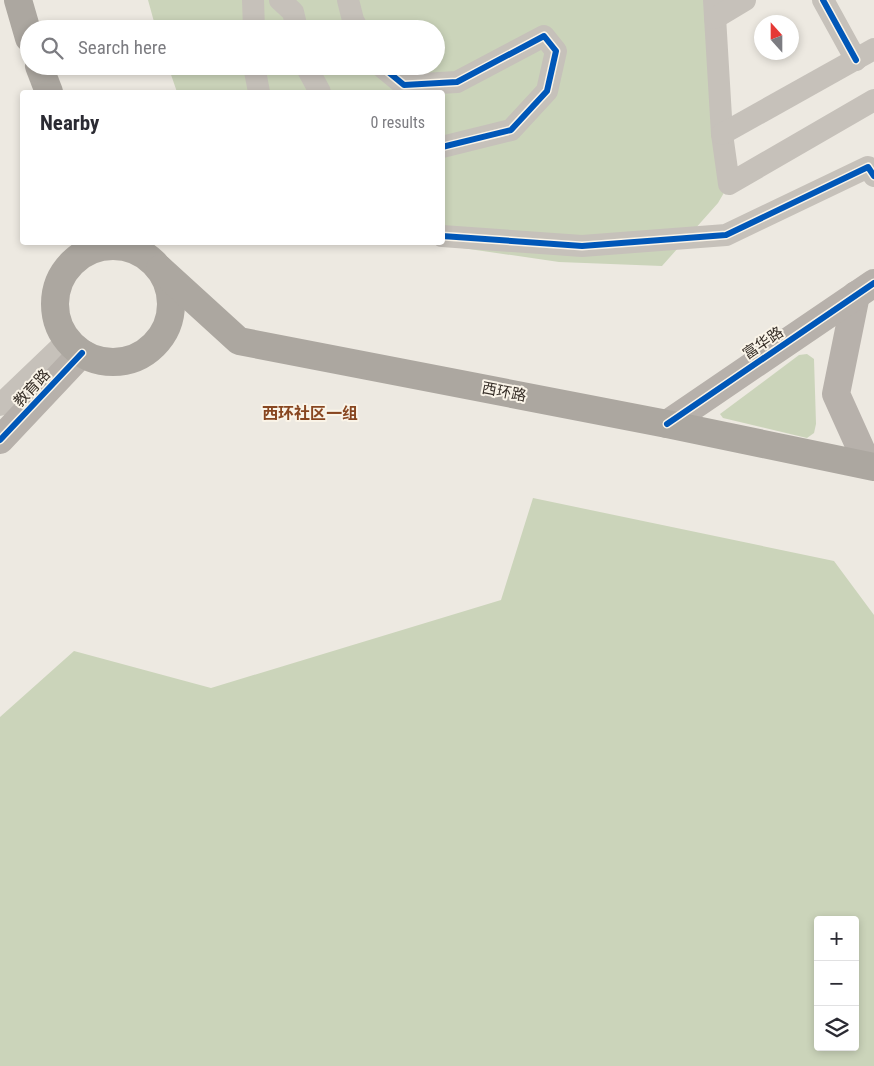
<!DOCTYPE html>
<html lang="en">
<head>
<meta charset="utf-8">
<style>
	body { margin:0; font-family:"Roboto Condensed","Noto Sans SC",sans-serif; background:#f7f7f7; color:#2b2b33 }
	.controls { position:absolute; right:15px; bottom:15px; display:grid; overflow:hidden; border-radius:5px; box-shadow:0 2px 8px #0003 }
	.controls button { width:45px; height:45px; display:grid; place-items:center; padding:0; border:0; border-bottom:1px solid #e1e1e2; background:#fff; color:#2b2b33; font:25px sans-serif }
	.compass { position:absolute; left:754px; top:15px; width:45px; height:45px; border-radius:50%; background:#fff; box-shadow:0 2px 8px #0003; rotate:339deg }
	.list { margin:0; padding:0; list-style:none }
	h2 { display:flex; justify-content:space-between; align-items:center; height:65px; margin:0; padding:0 20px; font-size:21px }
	h2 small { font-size:16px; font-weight:400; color:#7c7c81 }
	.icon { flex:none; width:28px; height:28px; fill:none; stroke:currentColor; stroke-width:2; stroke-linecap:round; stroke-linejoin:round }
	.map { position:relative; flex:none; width:874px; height:1066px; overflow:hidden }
	.search { position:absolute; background:#fff; box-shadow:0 2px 8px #0003; left:20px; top:20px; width:425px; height:55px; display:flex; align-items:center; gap:12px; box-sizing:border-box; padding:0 18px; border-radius:28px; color:#7c7c81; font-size:19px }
	.panel { position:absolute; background:#fff; box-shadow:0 2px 8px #0003; left:20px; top:90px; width:425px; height:155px; border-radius:5px }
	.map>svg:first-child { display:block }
</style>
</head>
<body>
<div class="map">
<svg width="874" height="1066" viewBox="0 0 874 1066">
	<rect width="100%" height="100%" fill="#ede9e1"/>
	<g fill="#cbd4ba" fill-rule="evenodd">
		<path d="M148,0H709L729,184L718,203L662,266L559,262L428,243L442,242V92H177L168,66H436V29H156Z"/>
		<path d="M807,354L814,359L816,424L814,433L807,438L723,418L720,414L799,355Z"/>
		<path d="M533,498L834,561L874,615V1066H0V717L74,651L211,688L501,600ZM818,920H855V1047H818Z"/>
	</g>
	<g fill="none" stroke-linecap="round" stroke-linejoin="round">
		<g stroke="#c6c1ba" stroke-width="22">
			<path d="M253,0L254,29"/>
			<path d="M280,0L293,12L297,29"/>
			<path d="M348,0L353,20L358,29"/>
			<path d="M714,0L722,134L729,184L874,100"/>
			<path d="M823,0L856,60"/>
			<path d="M715,18L745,0"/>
			<path d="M254,66L259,92"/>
			<path d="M306,66L320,92"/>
			<path d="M381,66L404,85L457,82L544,36L556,51L547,91L511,130L442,147"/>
			<path d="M722,134L874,49"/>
			<path d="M442,236L582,246L726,235L868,167L874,176"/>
			<path d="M0,405L68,340"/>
		</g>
		<g stroke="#b7b1ab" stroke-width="28">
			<path d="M856,295L836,394L868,465"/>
			<path d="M667,424L874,283"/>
			<path d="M0,440L82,353"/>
		</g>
		<g stroke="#aca7a0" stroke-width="28">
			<path d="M18,0L29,38"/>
			<path d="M39,66L49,92"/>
			<circle cx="113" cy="304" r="58"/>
			<path d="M160,269L239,341L667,424L874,467"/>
		</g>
		<g stroke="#faf4e8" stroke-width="9">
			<g id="cycleway">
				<path d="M823,0L856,60"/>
				<path d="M381,66L404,85L457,82L544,36L556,51L547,91L511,130L442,147"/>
				<path d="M442,236L582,246L726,235L868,167L874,176"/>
				<path d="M667,424L874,283"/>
				<path d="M0,440L82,353"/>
			</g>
		</g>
		<use href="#cycleway" stroke="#0057b8" stroke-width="6"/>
	</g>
	<g text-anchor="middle" stroke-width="4" stroke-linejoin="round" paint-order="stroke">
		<g font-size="15" fill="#372f28" stroke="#faf4e8">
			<text transform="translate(763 343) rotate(-34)" y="5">富华路</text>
			<text transform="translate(32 388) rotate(-47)" y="5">教育路</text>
			<text transform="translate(504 392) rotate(11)" y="5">西环路</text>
		</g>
		<g font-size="16" font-weight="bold" fill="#884620" stroke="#faf4e8">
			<text x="310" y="419">西环社区一组</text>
		</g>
	</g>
</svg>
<div class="controls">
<button>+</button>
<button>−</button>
<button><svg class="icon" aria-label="layers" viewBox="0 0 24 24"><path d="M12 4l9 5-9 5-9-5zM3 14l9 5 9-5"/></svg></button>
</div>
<svg class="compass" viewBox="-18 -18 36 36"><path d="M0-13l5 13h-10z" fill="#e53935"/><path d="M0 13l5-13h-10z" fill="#7c7c81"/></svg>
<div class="search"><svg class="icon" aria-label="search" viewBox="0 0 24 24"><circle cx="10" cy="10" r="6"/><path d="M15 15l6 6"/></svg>Search here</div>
<section class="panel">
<h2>Nearby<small>0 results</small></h2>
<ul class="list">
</ul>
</section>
</div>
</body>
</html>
